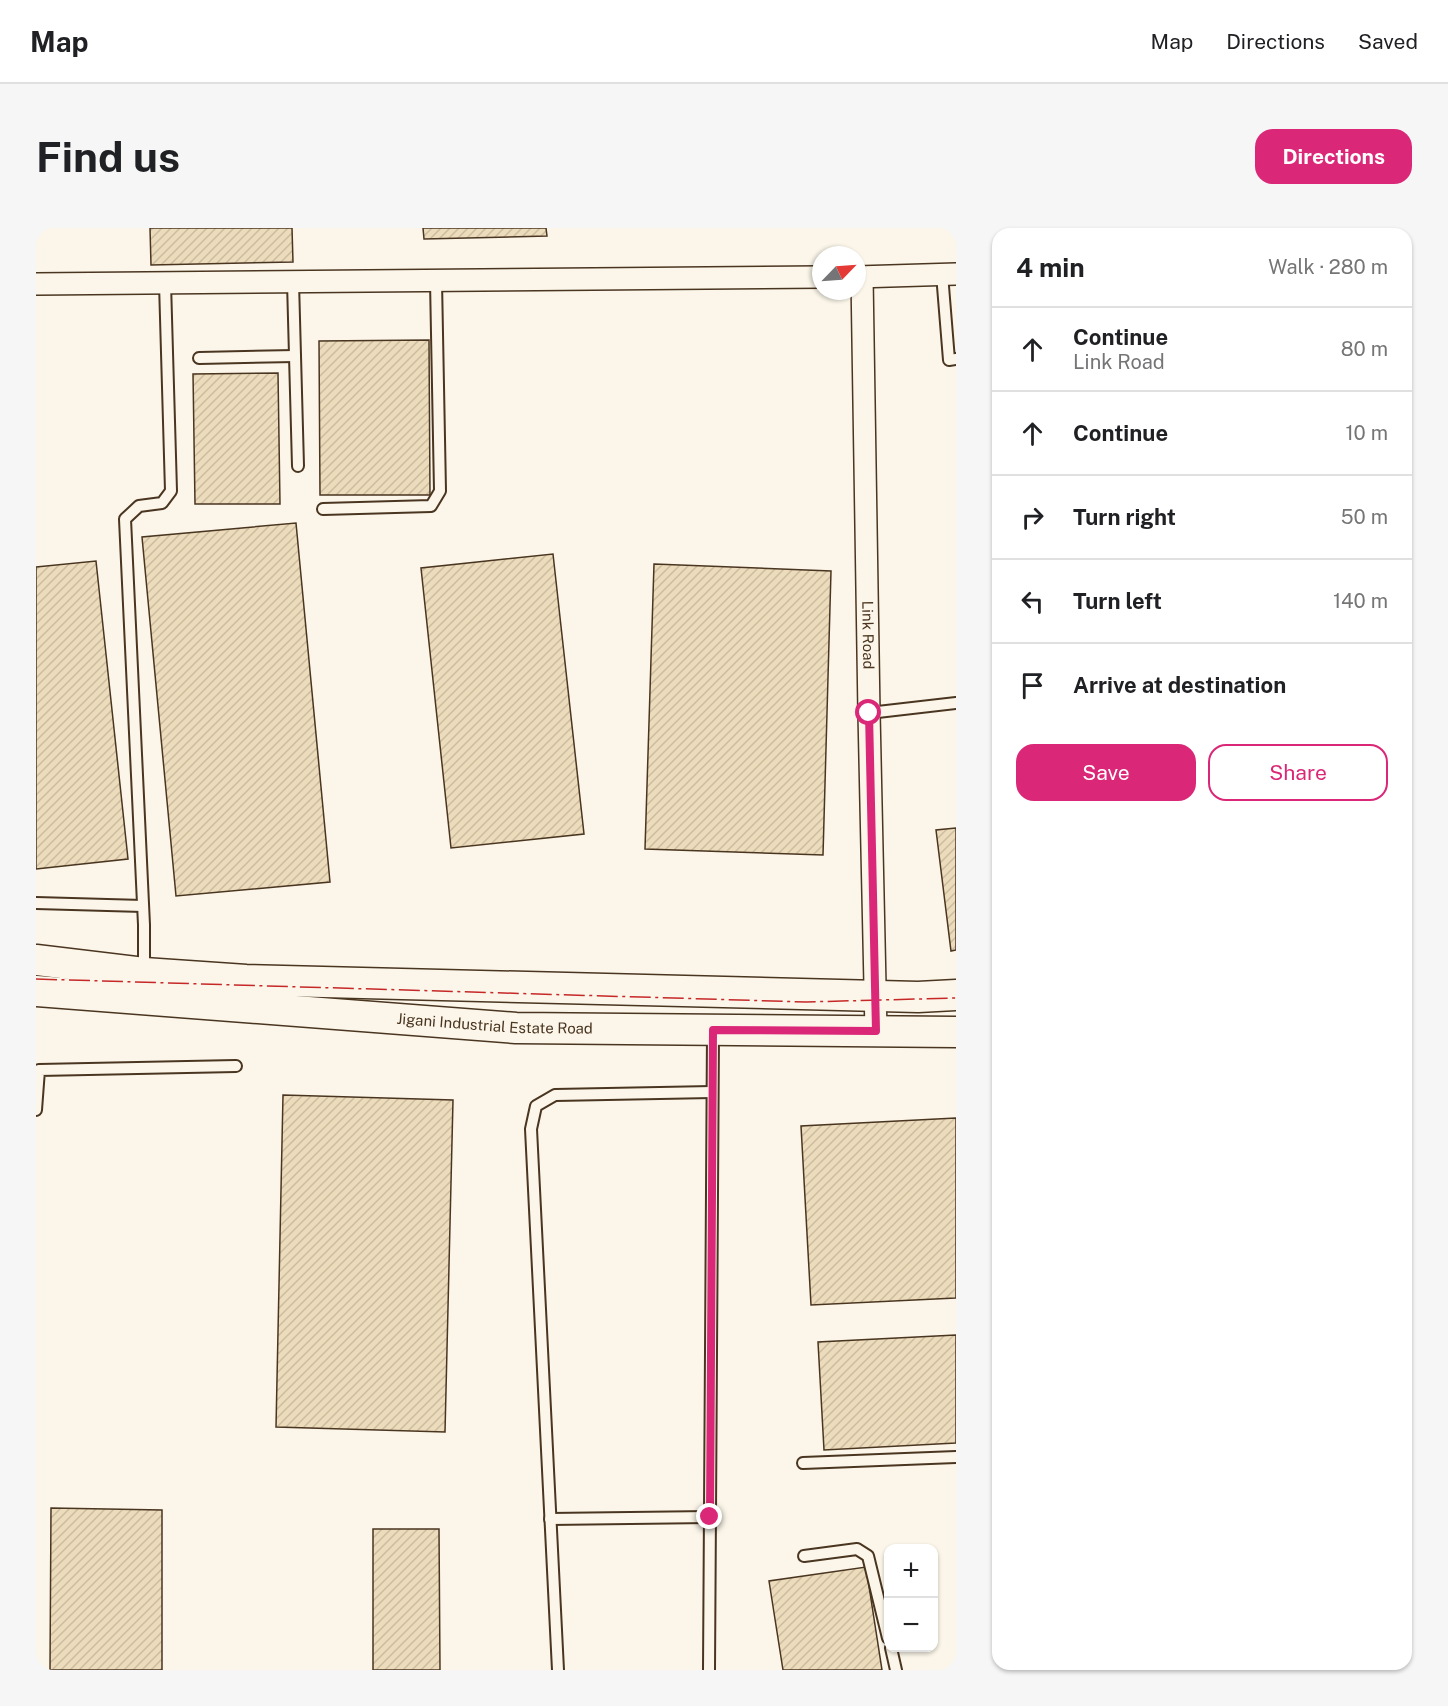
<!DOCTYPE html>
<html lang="en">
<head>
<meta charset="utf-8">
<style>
	body { margin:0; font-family:"Public Sans",sans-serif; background:#f6f6f6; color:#202124 }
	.controls { position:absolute; right:18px; bottom:18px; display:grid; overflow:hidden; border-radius:12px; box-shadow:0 2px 4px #0004 }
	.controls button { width:54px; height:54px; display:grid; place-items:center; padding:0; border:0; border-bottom:2px solid #e0e0e0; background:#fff; color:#202124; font:30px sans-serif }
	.compass { position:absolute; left:776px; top:18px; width:54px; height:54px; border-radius:50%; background:#fff; box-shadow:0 2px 4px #0004; rotate:65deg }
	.stop { position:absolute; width:18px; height:18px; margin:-14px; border:4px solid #db2777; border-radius:50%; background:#fff }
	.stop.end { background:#db2777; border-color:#fff; box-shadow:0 2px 6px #0008 }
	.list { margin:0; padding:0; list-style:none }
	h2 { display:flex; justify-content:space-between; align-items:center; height:78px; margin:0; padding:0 24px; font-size:26px }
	h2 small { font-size:20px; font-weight:400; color:#757577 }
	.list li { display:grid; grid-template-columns:39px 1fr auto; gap:18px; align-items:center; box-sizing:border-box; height:84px; padding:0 24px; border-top:2px solid #e0e0e0 }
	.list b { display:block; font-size:22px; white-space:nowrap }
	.list p { margin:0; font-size:20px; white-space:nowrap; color:#757577 }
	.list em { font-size:20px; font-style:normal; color:#757577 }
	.actions { display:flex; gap:12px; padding:18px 24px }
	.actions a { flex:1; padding:14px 0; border:2px solid #db2777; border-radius:18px; text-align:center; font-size:21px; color:#db2777 }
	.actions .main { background:#db2777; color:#fff }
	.icon { flex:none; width:33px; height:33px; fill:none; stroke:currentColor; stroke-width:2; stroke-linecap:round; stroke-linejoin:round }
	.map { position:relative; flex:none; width:920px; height:1442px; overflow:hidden; border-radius:18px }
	header { display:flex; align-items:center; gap:36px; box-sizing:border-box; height:84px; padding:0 30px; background:#fff; border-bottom:2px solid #e0e0e0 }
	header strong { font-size:28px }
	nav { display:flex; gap:33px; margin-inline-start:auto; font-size:21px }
	.intro { display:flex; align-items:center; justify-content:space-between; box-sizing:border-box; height:144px; padding:0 36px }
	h1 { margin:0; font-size:42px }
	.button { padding:15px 27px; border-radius:18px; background:#db2777; color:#fff; font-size:21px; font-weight:700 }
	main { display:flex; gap:36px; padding:0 36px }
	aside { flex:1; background:#fff; border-radius:18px; box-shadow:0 2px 4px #0004 }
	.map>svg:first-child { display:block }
</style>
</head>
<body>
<header>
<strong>Map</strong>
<nav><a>Map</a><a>Directions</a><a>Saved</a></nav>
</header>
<div class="intro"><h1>Find us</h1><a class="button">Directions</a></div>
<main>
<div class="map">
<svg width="920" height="1442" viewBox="0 0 920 1442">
	<defs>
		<pattern id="building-hatch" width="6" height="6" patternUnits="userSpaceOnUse" patternTransform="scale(1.5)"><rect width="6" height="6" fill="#ecdcbc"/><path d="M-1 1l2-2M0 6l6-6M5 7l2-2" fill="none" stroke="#ccbda1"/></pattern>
	</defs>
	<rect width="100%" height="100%" fill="#fbf6e9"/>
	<g fill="url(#building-hatch)" stroke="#4a3520" stroke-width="1.5">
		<path d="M114,0H256L257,34L115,37Z"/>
		<path d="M387,0H510L511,8L388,11Z"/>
		<path d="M393,112L394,267H284L283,113Z"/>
		<path d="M242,145L244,276H159L157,146Z"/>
		<path d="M260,295L294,654L140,668L106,309Z"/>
		<path d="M517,326L548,606L415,620L385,340Z"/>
		<path d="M60,333L92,631L0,641V339Z"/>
		<path d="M618,336L795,343L787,627L609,621Z"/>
		<path d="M920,600V722L915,723L900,602Z"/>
		<path d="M247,867L417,872L409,1204L240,1199Z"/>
		<path d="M920,890V1070L775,1077L765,898Z"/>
		<path d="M920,1107V1215L788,1222L782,1114Z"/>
		<path d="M15,1280L126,1282V1442H14Z"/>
		<path d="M337,1301H403L404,1442H337Z"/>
		<path d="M830,1339L846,1442H747L733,1353Z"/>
	</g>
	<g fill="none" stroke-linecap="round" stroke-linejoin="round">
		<g stroke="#4a3520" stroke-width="14">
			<g id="service">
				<path d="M906,46L913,132L920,131"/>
				<path d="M257,54L262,238"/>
				<path d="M163,130L259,128"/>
				<path d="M287,281L395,278L404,263L400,53"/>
				<path d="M833,485L920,475"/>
				<path d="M0,675L107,678"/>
				<path d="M108,742V697L89,291L103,278L126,275L135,263L129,55"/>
				<path d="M0,882L3,842L200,838"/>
				<path d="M767,1235L920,1229"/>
				<path d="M514,1291L674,1289"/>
				<path d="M768,1328L821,1321L832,1328L852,1410"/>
				<path d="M855,1420L860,1442"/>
				<path d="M522,1442L495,901L500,878L519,867L676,864"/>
				<path d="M673,1442L677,805"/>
			</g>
		</g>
		<g stroke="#4a3520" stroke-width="24">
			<g id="minor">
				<path d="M821,49L920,46"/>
				<path id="s1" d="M826,49L833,485L840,803"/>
				<path d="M0,56L785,49"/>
			</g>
		</g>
		<g stroke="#4a3520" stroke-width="33">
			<g id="secondary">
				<path d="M0,732L108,745L210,752L882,769L920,767"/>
				<path id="s2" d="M0,763L480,800L920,804"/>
			</g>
		</g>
		<use href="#service" stroke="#fbf6e9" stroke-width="10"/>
		<use href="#minor" stroke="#fbf6e9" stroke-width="21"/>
		<use href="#secondary" stroke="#fbf6e9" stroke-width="30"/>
		<path stroke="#c62828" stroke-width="1.5" stroke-dasharray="21 4.5 3 4.5" stroke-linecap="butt" d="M0,751L770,774L920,770"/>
	</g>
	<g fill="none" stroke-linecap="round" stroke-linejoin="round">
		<path stroke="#db2777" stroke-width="8" d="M674,1289L677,802L840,803L833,485"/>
	</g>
	<g text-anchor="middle" stroke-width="4.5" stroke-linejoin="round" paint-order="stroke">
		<g font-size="15" fill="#4a3520" stroke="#fbf6e9">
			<text dy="5" stroke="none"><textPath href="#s1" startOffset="358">Link Road</textPath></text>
			<text dy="5" stroke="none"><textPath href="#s2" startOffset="460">Jigani Industrial Estate Road</textPath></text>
		</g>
	</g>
</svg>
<div class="controls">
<button>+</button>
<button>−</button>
</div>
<svg class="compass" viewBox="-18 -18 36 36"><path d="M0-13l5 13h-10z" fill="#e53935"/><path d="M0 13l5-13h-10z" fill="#757577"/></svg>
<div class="stop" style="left:833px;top:485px"></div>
<div class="stop end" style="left:674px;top:1289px"></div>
</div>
<aside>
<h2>4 min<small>Walk · 280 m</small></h2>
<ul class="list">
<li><svg class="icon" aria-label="ahead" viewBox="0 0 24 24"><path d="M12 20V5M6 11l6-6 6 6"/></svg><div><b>Continue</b><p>Link Road</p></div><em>80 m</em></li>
<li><svg class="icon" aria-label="ahead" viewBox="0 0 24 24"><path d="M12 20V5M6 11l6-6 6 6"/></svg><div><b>Continue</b></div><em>10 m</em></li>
<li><svg class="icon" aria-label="right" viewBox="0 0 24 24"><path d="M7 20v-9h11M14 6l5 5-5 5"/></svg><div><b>Turn right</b></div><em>50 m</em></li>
<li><svg class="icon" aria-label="left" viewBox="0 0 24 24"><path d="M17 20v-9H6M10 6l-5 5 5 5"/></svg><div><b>Turn left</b></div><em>140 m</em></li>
<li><svg class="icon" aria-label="arrive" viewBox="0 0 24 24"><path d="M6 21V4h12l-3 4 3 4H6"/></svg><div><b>Arrive at destination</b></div></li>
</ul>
<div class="actions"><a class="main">Save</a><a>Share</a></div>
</aside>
</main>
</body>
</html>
